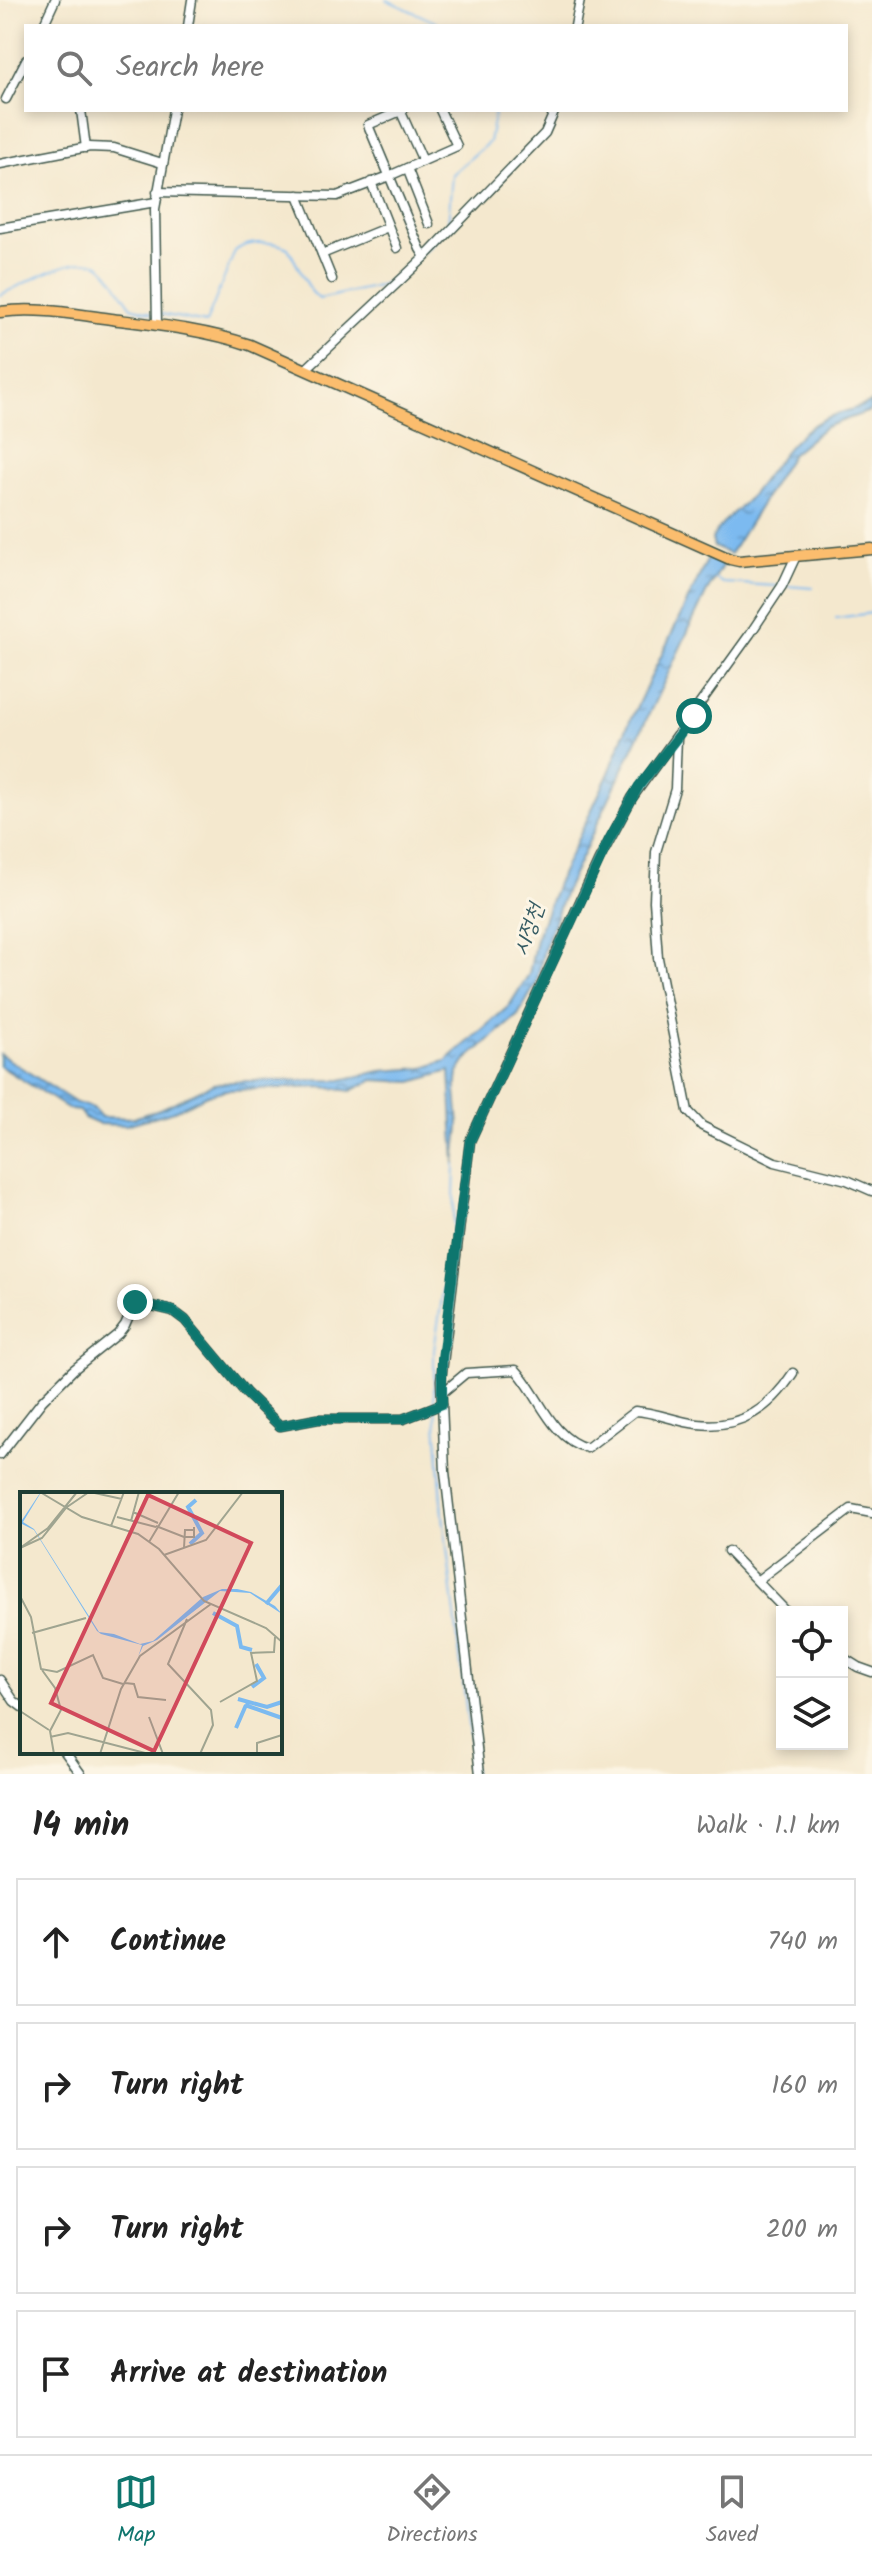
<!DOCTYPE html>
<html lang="en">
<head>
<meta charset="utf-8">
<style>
	body { margin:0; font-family:Kalam,"Poor Story",sans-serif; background:#f6f6f6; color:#222 }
	.controls { position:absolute; right:24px; bottom:24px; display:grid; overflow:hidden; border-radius:0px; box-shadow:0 4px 12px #0003 }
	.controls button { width:72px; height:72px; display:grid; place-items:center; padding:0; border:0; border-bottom:2px solid #e0e0e0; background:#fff; color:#222; font:40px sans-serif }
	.stop { position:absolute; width:24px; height:24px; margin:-18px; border:6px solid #0f766e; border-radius:50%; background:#fff }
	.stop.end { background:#0f766e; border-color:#fff; box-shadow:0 2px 8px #0008 }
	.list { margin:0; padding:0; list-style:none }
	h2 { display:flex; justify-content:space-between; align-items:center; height:104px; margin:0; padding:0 32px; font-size:34px }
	h2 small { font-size:26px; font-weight:400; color:#767676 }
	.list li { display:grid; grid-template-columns:52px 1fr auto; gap:24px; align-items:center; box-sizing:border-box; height:128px; margin:0 16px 16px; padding:0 16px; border:2px solid #e0e0e0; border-radius:0px }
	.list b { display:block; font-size:30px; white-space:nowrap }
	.list em { font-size:26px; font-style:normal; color:#767676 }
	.icon { flex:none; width:44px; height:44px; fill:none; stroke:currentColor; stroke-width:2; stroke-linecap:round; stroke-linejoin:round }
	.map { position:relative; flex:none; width:872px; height:1774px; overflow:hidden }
	.search { position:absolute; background:#fff; box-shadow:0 4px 12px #0003; left:24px; right:24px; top:24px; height:88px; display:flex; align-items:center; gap:20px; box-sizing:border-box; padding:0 28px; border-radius:0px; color:#767676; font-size:30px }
	.sheet { height:680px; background:#fff }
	nav { display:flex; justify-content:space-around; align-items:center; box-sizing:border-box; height:112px; border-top:2px solid #e0e0e0; background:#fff; font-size:22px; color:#767676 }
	nav a { display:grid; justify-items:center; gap:4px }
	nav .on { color:#0f766e }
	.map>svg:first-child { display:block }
</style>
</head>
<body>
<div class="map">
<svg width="872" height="1774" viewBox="0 0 872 1774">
	<defs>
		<pattern id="water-ripples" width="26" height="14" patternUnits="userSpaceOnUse" patternTransform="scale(2)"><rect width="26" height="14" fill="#7cbaf0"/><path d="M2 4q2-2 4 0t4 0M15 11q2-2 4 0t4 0" fill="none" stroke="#6598c3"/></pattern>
	</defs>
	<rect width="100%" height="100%" fill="#fcf5e5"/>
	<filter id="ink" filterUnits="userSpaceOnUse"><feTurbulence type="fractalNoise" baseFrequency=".0125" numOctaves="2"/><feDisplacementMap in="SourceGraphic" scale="16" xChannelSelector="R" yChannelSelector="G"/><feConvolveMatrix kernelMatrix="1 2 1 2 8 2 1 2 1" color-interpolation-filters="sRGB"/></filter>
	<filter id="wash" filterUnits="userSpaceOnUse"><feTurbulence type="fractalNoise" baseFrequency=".006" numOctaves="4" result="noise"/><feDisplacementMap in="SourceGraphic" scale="32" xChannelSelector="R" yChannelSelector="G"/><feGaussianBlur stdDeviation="1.8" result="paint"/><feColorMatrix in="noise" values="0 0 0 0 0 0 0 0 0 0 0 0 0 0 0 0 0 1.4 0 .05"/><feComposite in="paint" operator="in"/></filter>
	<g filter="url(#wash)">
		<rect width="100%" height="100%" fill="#f4e8ce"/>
		<g fill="url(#water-ripples)" stroke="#4e7c92" stroke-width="2">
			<path d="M872,402L870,411L825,427L792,454L730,554L714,547L712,539C721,521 736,512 749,498C772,471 788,438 820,421C836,412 855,410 872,402Z"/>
			<path d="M710,554L725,561L706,593L565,892L544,949L536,984L518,1015L467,1059L458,1073L456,1091L459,1126L455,1164L450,1071L412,1082L373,1080L351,1091L324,1087L225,1090L207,1095L174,1111L126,1125L98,1124L84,1118L79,1111L71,1110L0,1066V1054L76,1103L93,1108L101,1117L134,1118L165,1107L213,1084L242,1081L341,1080L381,1071L423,1068L446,1061L509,1006L529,974L536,939L558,881L609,773L627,727Z"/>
		</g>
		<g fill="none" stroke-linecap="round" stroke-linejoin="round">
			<g stroke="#7cbaf0" stroke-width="2">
				<path d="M387,0L444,26"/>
				<path d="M424,252L448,225L452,174L489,142L495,110"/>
				<path d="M0,295C23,285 80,250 101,266C114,276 122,295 132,307L152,313"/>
				<path d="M161,314L206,323L235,251C248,240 274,241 288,248L311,291L319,299L383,285L414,262"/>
				<path d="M716,579L723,583L777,586"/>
				<path d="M787,586L813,588"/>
				<path d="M836,618L872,613"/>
				<path d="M434,1403V1350L453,1227L455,1164"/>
				<path d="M435,1409L443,1515L474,1774"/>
			</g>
		</g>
	</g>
	<g filter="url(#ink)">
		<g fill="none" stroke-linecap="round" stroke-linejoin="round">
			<g stroke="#3f574b" stroke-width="11">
				<g id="minor">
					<path d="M43,26L55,0"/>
					<path d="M188,26L192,0"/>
					<path d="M575,26L580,0"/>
					<path d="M6,99L26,60"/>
					<path d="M81,110L86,148"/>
					<path d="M400,110L423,161"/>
					<path d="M403,110L368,125L420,249L425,257"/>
					<path d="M0,164L88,147L114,148L162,163"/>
					<path d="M407,168L429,224"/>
					<path d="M371,182L397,248"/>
					<path d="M157,192L337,196L389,176L457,146L440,110"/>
					<path d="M298,195L332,279"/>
					<path d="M0,228L156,202"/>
					<path d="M322,254L388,227"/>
					<path d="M157,325L155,209L173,110"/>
					<path d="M306,369L425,257L545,133L555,110"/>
					<path d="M677,738L675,789L656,852L654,901L658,958L688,1111L702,1126L775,1162L847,1180L872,1191"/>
					<path d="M442,1393L466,1373L516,1370C539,1394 551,1439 587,1448L635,1411C656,1412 677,1422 698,1424C742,1429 771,1407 793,1373"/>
					<path d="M0,1455L42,1401L73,1370L118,1334L125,1325L135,1302L173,1311L185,1320L246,1393L280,1426L318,1419H403L442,1404"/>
					<path d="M728,1551L787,1612"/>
					<path d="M758,1580L851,1509L872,1513"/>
					<path d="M842,1657L858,1667L872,1672"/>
					<path d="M0,1680L14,1701L22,1707"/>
					<path d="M65,1752L81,1774"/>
					<path d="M480,1774L445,1472L441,1380L470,1141L599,860L632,798L750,634L782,586L796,556"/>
				</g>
			</g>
			<g stroke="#3f574b" stroke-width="13">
				<path id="major" d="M0,312C37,307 74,314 111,319C158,325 205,330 250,345L730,559L739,561L872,549"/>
			</g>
			<use href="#minor" stroke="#fff" stroke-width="8"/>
			<use href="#major" stroke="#fbbd6e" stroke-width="10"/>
		</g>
	</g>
	<g fill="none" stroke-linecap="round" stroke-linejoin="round" filter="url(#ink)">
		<path stroke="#0f766e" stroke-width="10" d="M135,1302L173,1311L185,1320L246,1393L280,1426L318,1419H403L442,1404V1359L470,1141L609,840L639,786L694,716"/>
	</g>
	<g text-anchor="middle" stroke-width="6" stroke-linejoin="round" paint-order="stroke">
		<g font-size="22" font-style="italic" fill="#365c63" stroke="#fcf5e5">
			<text transform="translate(527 929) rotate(-71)" y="8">시정천</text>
		</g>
	</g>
	<g transform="translate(20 1492)">
		<rect width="262" height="262" fill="#f4e8ce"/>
		<path d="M20,1V2L3,30L14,37L79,140L94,142L120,152L133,149L183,105L202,97H217L231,100L255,114L262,122L230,101L200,99L137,148L123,154L118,165L122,153L81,142L77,139L14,38L0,31Z" fill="#7cbaf0"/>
		<path fill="none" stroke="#7cbaf0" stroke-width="4" d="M170,52L182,41L168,15L176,8M246,112L262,93M193,121L217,134L221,155L232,158M232,195L244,186L236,172M218,207L247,215L262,210M225,213L262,226M216,236L226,213"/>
		<path fill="none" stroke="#9fa490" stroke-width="2" d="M20,0L62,25L118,42L139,57L184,109L246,136L262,150M70,0L102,7M47,15L69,0M113,20L138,31M97,25L136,35M111,29L119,0M91,34L104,0M136,34L164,45H174V35M129,50L159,0M0,56L22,46L46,16M0,56L28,36L57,0M164,56L165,38H174M144,63L186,48L223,0M0,104L11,125L21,177L37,180L73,163L83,186L103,192M167,127L148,172L191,218L193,233L180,262M12,141L66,126M22,178L35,196L41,218L30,239L34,262M105,191L114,192L118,205L146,208M200,210L237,189L231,161L254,160L255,145M0,219L29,238M129,225L143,262M30,245L48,241L129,262M80,262L101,197L120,164L191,112M237,262V251L262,243"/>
		<path fill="#d1495b" fill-opacity="0.15" stroke="#d1495b" stroke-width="4" d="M128,3L231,51L134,259L31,211Z"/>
		<rect width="262" height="262" fill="none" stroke="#1f3d34" stroke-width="4"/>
	</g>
</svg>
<div class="controls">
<button><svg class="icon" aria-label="locate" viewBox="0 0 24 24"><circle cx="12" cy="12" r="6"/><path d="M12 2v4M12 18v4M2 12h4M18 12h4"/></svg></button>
<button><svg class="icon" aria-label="layers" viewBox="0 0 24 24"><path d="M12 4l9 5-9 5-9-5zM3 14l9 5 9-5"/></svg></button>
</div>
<div class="stop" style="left:694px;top:716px"></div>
<div class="stop end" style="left:135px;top:1302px"></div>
<div class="search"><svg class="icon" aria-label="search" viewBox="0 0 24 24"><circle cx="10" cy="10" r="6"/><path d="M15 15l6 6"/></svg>Search here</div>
</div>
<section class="sheet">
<h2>14 min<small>Walk · 1.1 km</small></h2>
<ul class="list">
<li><svg class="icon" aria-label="ahead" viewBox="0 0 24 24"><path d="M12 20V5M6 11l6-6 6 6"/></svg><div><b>Continue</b></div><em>740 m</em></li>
<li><svg class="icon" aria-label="right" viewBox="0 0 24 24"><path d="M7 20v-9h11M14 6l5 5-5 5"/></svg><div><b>Turn right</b></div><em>160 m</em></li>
<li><svg class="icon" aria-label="right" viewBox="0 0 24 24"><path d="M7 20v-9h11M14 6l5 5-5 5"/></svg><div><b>Turn right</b></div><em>200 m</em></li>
<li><svg class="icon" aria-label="arrive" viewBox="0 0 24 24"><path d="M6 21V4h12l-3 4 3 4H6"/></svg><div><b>Arrive at destination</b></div></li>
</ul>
</section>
<nav>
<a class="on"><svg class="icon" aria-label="map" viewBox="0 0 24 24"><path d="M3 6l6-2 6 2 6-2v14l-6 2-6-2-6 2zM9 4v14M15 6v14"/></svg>Map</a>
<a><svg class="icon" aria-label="directions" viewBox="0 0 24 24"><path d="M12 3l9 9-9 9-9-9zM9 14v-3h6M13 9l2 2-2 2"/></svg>Directions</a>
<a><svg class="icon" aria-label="saved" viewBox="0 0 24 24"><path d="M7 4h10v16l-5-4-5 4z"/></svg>Saved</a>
</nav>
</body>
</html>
